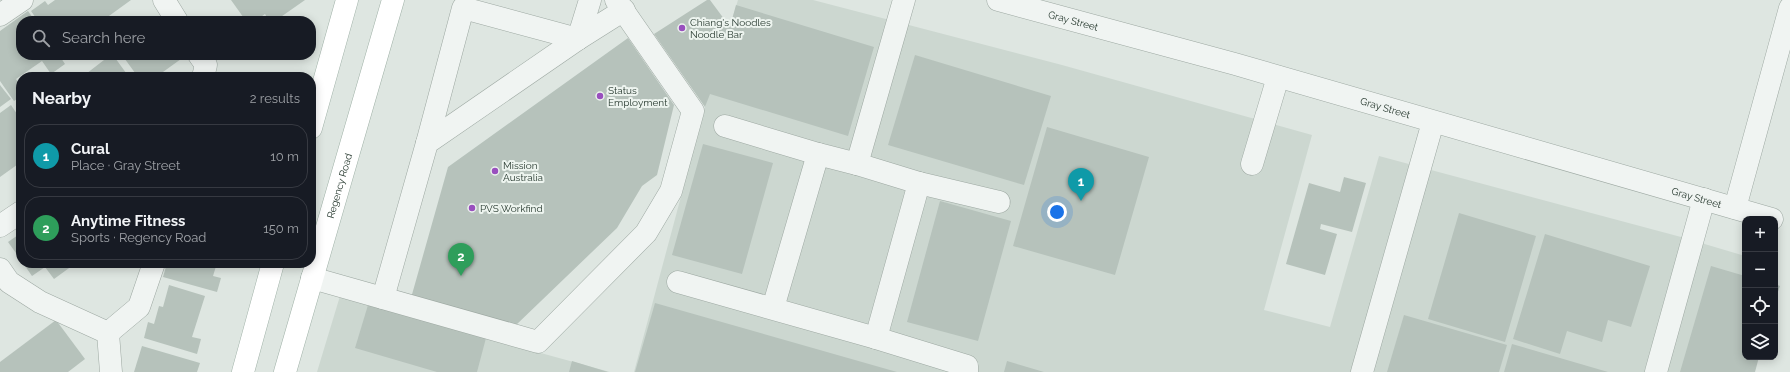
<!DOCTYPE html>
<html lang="en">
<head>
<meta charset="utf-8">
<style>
	body { margin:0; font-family:Raleway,sans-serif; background:#20242c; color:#f1f3f6 }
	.controls { position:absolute; right:12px; bottom:12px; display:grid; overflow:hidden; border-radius:8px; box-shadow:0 2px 10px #0003 }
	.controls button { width:36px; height:36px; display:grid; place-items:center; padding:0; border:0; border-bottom:1px solid #363941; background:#171b24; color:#f1f3f6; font:20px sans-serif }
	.you { position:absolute; left:1057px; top:212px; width:14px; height:14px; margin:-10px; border:3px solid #fff; border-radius:50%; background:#1a73e8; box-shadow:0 0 0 6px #1a73e833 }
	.badge { display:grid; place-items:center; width:26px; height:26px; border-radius:50%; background:#994fbe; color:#fff; font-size:13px; font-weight:700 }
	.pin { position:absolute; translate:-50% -33px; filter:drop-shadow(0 1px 2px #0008) }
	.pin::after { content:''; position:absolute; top:21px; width:14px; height:12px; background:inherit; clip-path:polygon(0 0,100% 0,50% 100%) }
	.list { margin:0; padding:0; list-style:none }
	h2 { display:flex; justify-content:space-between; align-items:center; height:52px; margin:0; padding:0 16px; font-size:17px }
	h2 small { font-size:13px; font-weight:400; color:#9ea1a6 }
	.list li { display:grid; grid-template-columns:26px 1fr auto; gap:12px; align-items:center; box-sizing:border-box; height:64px; margin:0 8px 8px; padding:0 8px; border:1px solid #363941; border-radius:16px }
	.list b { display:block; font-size:15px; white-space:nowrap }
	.list p { margin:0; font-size:13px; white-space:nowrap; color:#9ea1a6 }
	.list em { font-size:13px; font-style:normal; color:#9ea1a6 }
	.icon { flex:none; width:22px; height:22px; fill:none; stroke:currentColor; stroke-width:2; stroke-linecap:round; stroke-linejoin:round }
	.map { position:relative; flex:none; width:1790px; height:372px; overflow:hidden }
	.search { position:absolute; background:#171b24; box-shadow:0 2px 10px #0003; left:16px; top:16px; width:300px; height:44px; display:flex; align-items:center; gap:10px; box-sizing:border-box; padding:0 14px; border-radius:16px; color:#9ea1a6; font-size:15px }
	.panel { position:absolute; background:#171b24; box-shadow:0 2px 10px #0003; left:16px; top:72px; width:300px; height:196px; border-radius:16px }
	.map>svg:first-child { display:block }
</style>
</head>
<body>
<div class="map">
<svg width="1790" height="372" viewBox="0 0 1790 372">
	<rect width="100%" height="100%" fill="#dee6e1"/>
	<g fill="#ccd7d0">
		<path d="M738,0H813L1062,65L1312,135L1264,310L1330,327L1379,156L1681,237L1745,256V357L1755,372H634L705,107Z"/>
		<path d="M340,296L486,338L610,372H317Z"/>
	</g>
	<g fill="#b6c2bb">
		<path d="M55,0H131L102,21H38L31,11L45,1L48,5Z"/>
		<path d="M231,0H305L275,21H269L265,14L255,21H246Z"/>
		<path d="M707,0H710L730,27L736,5L874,47L848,136L710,94L705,107L654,34Z"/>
		<path d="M28,11L35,21H21V55H59L65,64L51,74L42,61L16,79L21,85V96L14,101L0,81V31Z"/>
		<path d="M628,38L674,105L657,175L642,186L617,228L515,326L411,298L448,167Z"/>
		<path d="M101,55H113L129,77H82L104,60Z"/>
		<path d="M122,55H179L181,59L156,77H151L149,74L144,77H138Z"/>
		<path d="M915,55L1051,96L1024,185L888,145Z"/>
		<path d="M0,85L11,99L0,107Z"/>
		<path d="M11,105L21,120V162L0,177V113Z"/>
		<path d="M1047,127L1149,157L1115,275L1013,246Z"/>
		<path d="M703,144L773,163L742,274L672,255Z"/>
		<path d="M1344,177L1366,183L1352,232L1321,224L1320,229L1337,234L1325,275L1286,264L1309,183L1340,192Z"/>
		<path d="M940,201L1011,221L978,341L907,322Z"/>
		<path d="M1459,213L1536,236L1505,342L1428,319Z"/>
		<path d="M21,233V260L8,242Z"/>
		<path d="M1545,234L1650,266L1631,327L1608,320L1602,342L1567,331L1560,354L1513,339Z"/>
		<path d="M23,263H76L54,279L45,267L32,276Z"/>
		<path d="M167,263H217L213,276L221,278L217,292L163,277Z"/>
		<path d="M1711,266L1745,276V357H1759L1755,372H1680Z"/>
		<path d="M1775,284L1780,286L1775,300Z"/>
		<path d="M169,285L205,296L192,337L201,339L197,354L144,338L148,322L154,324L159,306L163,307Z"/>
		<path d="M655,303L897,372H635Z"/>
		<path d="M368,305L486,338L477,372H437L355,348Z"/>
		<path d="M1404,315L1507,345L1499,372H1387Z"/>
		<path d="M56,320L85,359L68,372H0V362Z"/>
		<path d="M1512,344L1608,372H1504Z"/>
		<path d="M142,346L200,363L197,372H134Z"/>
		<path d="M572,361L608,372H569Z"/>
		<path d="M1007,361L1044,372H1004Z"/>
	</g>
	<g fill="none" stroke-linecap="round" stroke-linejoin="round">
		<g stroke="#9da8a2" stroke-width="23">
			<g id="minor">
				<path d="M164,0L177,21"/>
				<path id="s1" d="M998,0L1235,64L1772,219"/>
				<path d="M0,15L22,0"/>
				<path d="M199,55L206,65L203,77"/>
				<path d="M725,126L818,154"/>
				<path d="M427,143L463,8L578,39L590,0"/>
				<path d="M1252,164L1278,77"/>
				<path d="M919,183L999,202"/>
				<path d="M1735,208L1790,8"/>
				<path d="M0,226L21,212"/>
				<path d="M0,269L9,282L40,302L108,333L111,372"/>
				<path d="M312,278L538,342L646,233L671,191L693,111L616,0"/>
				<path d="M678,282L876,338L919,183L857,164L904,0"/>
				<path d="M383,298L427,143L578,39L624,10"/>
				<path d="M773,308L818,154L857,164"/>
				<path d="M108,333L139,307L154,263"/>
				<path d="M876,338L967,366V372"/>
				<path d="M1362,372L1433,122"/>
				<path d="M1656,372L1704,199"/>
			</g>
		</g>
		<g stroke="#9eb0a6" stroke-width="23">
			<g id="major">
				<path d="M311,128L347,0"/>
				<path d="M243,372L273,263"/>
				<path id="s2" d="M285,372L393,0"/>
			</g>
		</g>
		<use href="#minor" stroke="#f0f4f2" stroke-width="22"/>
		<use href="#major" stroke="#fff" stroke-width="22"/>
	</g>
	<g fill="#994fbe" stroke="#edf4ef" stroke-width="1.5">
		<circle cx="682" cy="28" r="4"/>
		<circle cx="600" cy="96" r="4"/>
		<circle cx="495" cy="171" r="4"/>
		<circle cx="472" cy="208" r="4"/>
	</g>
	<g text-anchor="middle" stroke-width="4" stroke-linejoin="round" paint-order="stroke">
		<g font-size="10" fill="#293b31" stroke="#edf4ef">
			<text dy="4" stroke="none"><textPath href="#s1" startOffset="78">Gray Street</textPath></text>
			<text dy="4" stroke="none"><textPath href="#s1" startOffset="402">Gray Street</textPath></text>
			<text dy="4" stroke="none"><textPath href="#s2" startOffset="194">Regency Road</textPath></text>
			<text dy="4" stroke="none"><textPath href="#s1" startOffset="726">Gray Street</textPath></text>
		</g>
		<g font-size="10" fill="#293b31" stroke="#edf4ef" text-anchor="start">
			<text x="690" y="26">Chiang's Noodles<tspan x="690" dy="12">Noodle Bar</tspan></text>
			<text x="608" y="94">Status<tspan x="608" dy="12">Employment</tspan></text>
			<text x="503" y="169">Mission<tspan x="503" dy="12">Australia</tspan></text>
			<text x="480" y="212">PVS Workfind</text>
		</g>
	</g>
</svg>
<div class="controls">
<button>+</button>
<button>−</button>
<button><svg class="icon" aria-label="locate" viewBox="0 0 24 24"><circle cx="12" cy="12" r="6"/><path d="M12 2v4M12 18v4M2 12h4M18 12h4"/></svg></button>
<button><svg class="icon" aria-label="layers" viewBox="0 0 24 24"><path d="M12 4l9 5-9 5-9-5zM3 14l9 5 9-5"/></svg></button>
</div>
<div class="you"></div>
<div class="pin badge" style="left:1081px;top:201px;background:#0f9aa8">1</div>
<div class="pin badge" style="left:461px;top:276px;background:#2e9e5b">2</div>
<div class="search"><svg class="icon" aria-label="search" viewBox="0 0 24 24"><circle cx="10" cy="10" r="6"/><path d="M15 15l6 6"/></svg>Search here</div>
<section class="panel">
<h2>Nearby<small>2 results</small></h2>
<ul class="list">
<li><span class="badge" style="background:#0f9aa8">1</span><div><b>Cural</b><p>Place · Gray Street</p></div><em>10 m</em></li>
<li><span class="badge" style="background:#2e9e5b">2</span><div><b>Anytime Fitness</b><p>Sports · Regency Road</p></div><em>150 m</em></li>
</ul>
</section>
</div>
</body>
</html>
